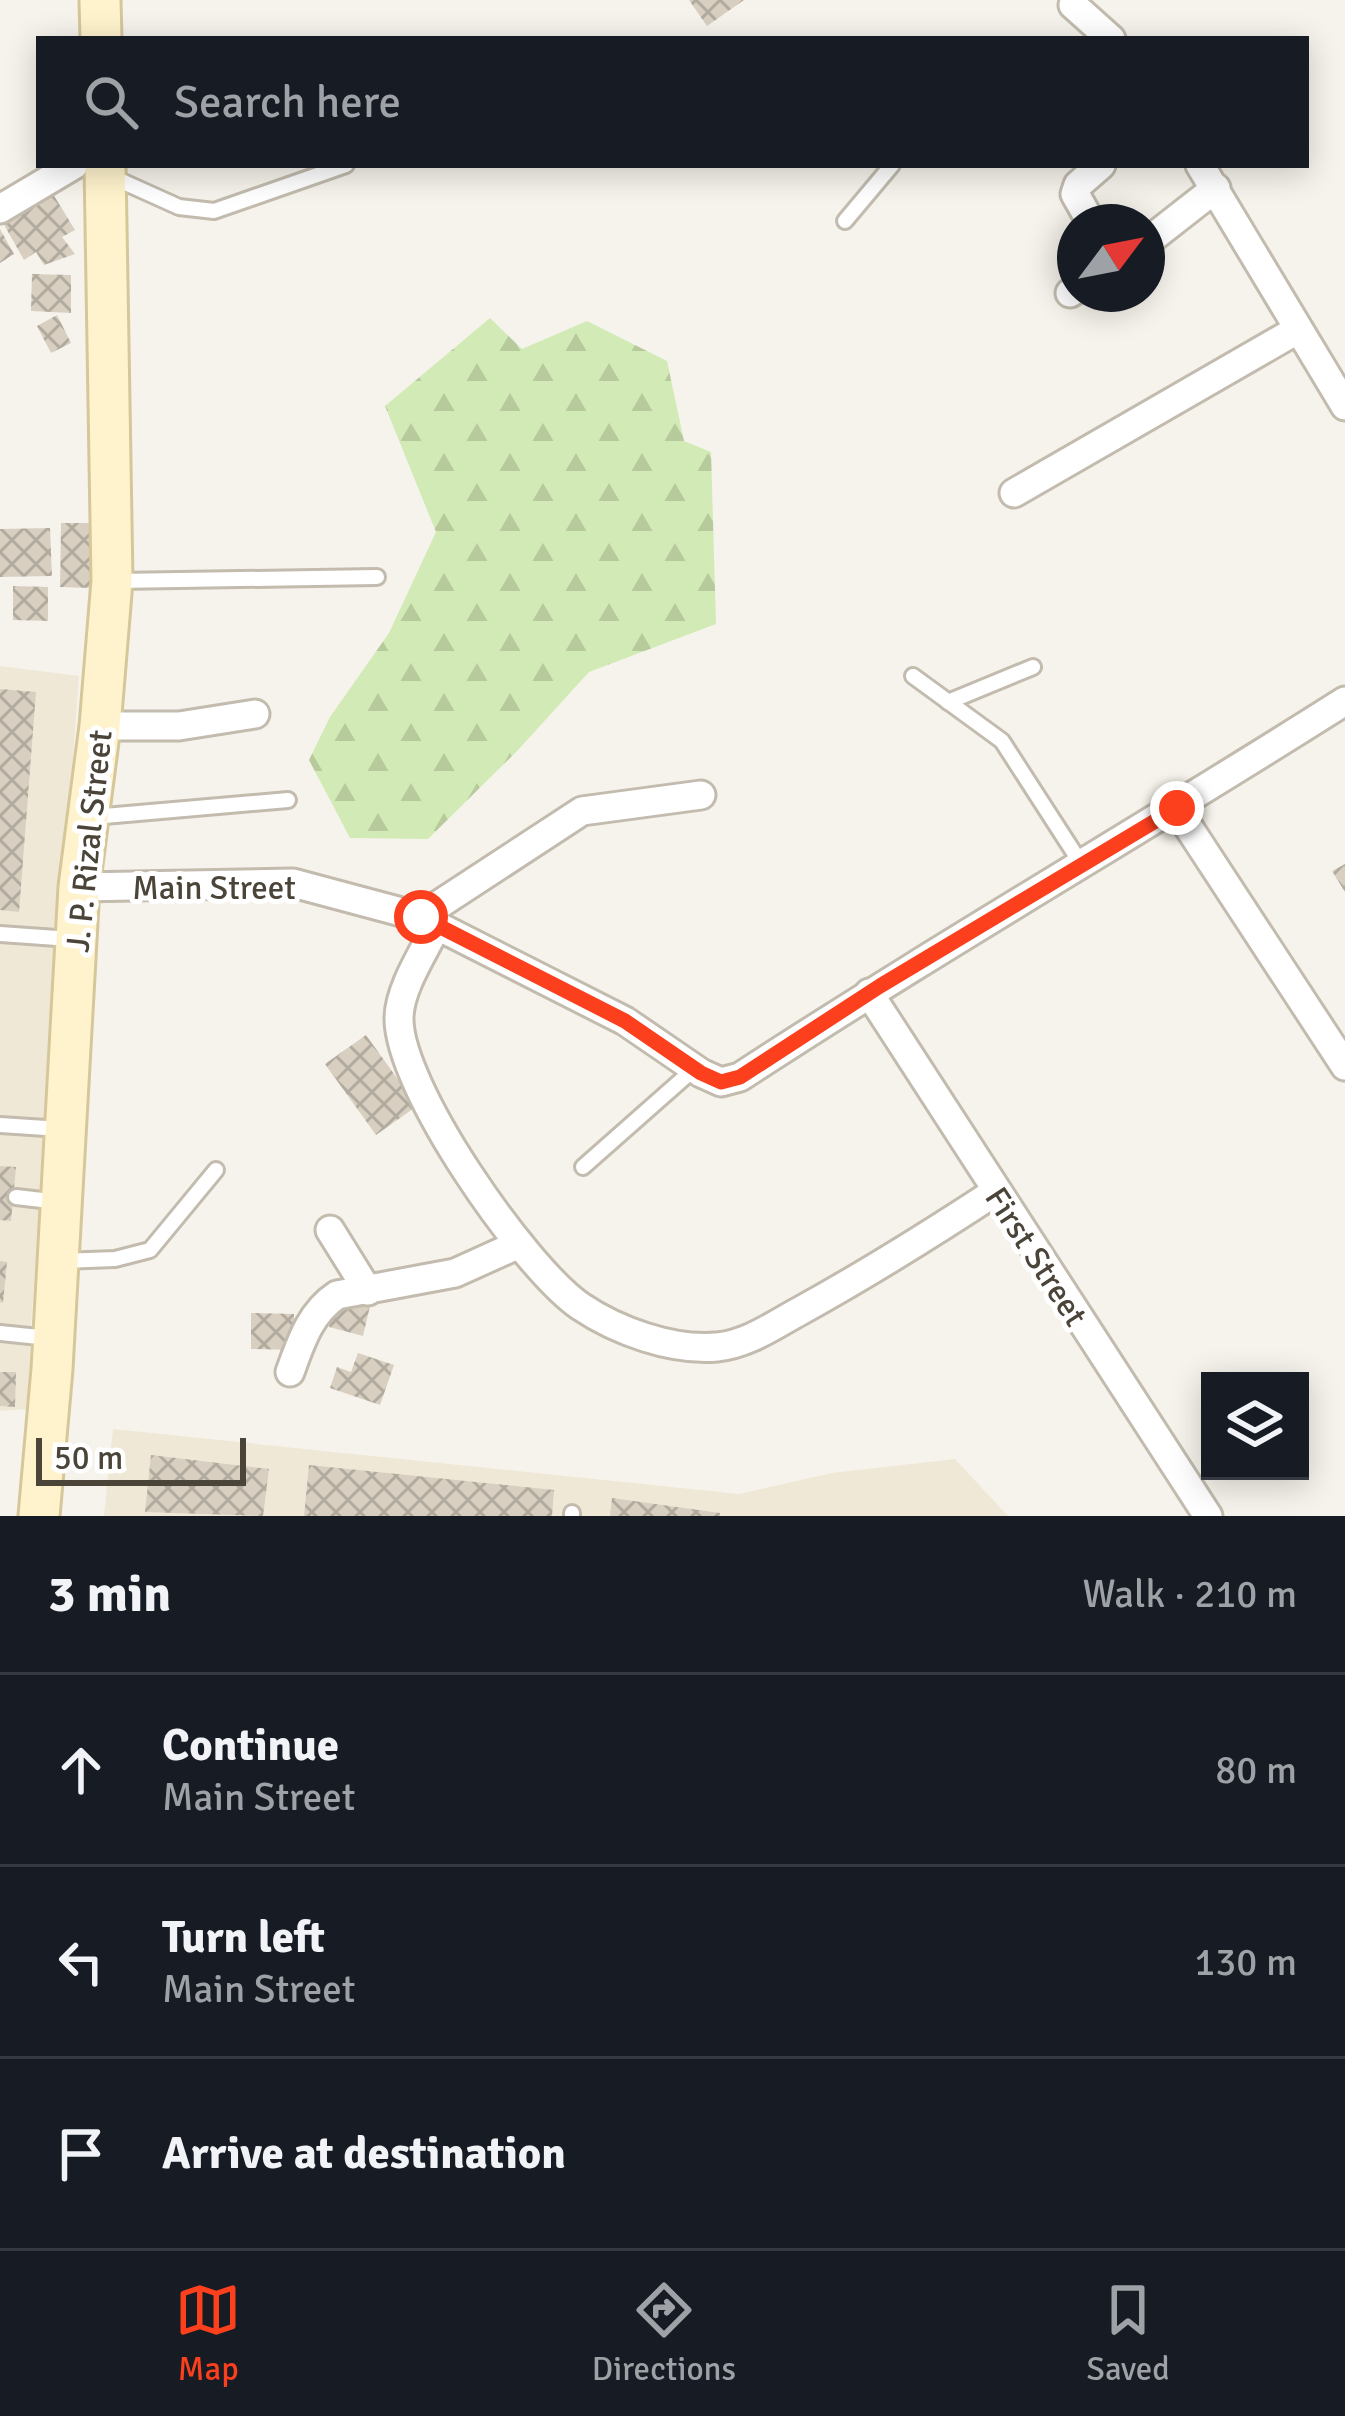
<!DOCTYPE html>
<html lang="en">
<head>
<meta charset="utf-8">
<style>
	body { margin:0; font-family:Signika,sans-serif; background:#20242c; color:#f1f3f6 }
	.controls { position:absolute; right:36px; bottom:36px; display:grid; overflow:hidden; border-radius:0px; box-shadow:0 6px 30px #0003 }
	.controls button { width:108px; height:108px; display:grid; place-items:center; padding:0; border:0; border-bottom:3px solid #363941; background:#171b24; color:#f1f3f6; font:60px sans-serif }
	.compass { position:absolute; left:1057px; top:204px; width:108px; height:108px; border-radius:50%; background:#171b24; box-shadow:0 6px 30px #0003; rotate:58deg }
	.scale { position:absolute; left:36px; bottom:30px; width:210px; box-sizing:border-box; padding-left:12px; border:6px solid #4b4439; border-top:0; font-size:33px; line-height:42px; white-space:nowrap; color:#4b4439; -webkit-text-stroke:9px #fff; paint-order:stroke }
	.stop { position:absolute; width:36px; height:36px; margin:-27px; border:9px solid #fc3f1d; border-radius:50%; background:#fff }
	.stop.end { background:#fc3f1d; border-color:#fff; box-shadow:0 3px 12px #0008 }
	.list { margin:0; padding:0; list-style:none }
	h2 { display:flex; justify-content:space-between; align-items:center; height:156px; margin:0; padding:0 48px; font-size:51px }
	h2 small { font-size:39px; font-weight:400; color:#9ea1a6 }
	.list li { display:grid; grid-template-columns:78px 1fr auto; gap:36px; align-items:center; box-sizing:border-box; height:192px; padding:0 48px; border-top:3px solid #363941 }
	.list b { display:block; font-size:45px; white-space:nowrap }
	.list p { margin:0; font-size:39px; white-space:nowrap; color:#9ea1a6 }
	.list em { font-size:39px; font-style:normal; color:#9ea1a6 }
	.icon { flex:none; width:66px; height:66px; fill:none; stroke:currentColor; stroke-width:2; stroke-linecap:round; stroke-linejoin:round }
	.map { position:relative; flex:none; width:1345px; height:1516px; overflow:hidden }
	.search { position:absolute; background:#171b24; box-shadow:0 6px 30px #0003; left:36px; right:36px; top:36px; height:132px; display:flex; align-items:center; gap:30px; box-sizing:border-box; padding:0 42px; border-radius:0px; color:#9ea1a6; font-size:45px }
	.sheet { height:732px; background:#171b24 }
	nav { display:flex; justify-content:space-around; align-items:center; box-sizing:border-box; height:168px; border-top:3px solid #363941; background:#171b24; font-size:33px; color:#9ea1a6 }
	nav a { display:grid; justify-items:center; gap:6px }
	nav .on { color:#fc3f1d }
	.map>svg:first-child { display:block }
</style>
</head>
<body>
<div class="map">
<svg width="1345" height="1516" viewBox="0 0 1345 1516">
	<defs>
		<pattern id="forest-firs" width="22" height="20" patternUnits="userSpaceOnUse" patternTransform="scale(3)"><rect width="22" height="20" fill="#d2eab5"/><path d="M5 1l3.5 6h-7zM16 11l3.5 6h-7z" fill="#b6ca9c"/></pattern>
		<pattern id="building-cross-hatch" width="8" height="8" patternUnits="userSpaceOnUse" patternTransform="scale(3)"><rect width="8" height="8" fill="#d8cfc1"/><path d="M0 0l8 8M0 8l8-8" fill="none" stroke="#b1aa9e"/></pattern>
	</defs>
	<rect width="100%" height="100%" fill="#f6f3ec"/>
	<g fill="#efe8d6">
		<path d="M0,666L79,676L31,1325L28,1409L0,1411Z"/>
		<path d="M113,1429L739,1494L832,1473L955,1459L1008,1516H104Z"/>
	</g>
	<path fill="url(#forest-firs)" d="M490,318L522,349L587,321L667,361L684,441L711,452L716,624L589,672L518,750L428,839L350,838L309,760L330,717L389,633L436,532L385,406Z"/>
	<g fill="url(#building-cross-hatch)">
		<path d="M689,0H744L707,26Z"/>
		<path d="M53,194L75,230L62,237L75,254L44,265L36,252L24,260L3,223Z"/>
		<path d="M0,229L14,254L0,263Z"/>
		<path d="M32,274L71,275V313L31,311Z"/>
		<path d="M57,315L71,343L51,353L37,326Z"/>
		<path d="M61,523H90V588L60,587Z"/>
		<path d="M50,528L52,576L0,577V529Z"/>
		<path d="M13,586L48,587V621L13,620Z"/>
		<path d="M0,689L36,692L19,912L0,910Z"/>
		<path d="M1345,864V892L1332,871Z"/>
		<path d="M366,1035L417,1106L376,1135L325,1064Z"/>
		<path d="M0,1166L16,1167L11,1221L0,1220Z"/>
		<path d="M0,1261L7,1262L3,1303L0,1302Z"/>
		<path d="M337,1297L370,1306L363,1336L329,1327Z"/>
		<path d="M251,1313L294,1314V1350L251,1349Z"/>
		<path d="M358,1353L394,1365L380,1405L330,1388L337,1367L351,1372Z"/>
		<path d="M0,1372H16L15,1407L0,1406Z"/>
		<path d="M151,1455L269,1469L263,1516L145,1512Z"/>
		<path d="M309,1465L554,1490L552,1516H304Z"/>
		<path d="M612,1498L720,1513V1516H610Z"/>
	</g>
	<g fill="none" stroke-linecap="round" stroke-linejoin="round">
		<g stroke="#c2bbae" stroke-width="20">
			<g id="lane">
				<path d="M108,175L179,207L214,211L346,165"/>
				<path d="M845,221L892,165"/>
				<path d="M117,581L377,577"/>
				<path d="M913,676L1002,741L1082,865"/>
				<path d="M948,702L1033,667"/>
				<path d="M93,817L288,800"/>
				<path d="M0,934L71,939"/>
				<path d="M0,1125L61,1129"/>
				<path d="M583,1167L694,1069"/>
				<path d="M16,1197L59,1202"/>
				<path d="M62,1261L115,1259L150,1250L216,1170"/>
				<path d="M0,1333L49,1338"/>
				<path d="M572,1516V1513"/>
			</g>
		</g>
		<g stroke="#c2bbae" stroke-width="33">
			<g id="street">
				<path d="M1073,5L1111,39"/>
				<path d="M1200,165L1345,406"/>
				<path d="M0,209L74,165"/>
				<path d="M1091,222L1075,194L1078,185L1101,165"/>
				<path d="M1147,242L1216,188"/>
				<path d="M1070,293L1075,290"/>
				<path d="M1014,493L1297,330"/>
				<path d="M100,726H179L255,714"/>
				<path d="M1176,808L1345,1066"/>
				<path d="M79,887L293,883L420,917L625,1021L701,1073L721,1082L740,1077C939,947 1145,828 1345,701"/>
				<path d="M420,917L582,811L701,795"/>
				<path d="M437,925C424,952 400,987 399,1017C397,1086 524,1267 580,1306C617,1331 672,1351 717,1347C748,1344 774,1325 800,1311C867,1274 931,1234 995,1192"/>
				<path d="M869,993L1208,1516"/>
				<path d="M330,1230L368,1291"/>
				<path d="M290,1372C301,1342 310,1313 337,1295L455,1273L517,1245"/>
			</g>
		</g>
		<g stroke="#d6c79b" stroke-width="45">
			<g id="secondary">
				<path d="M100,0L101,39"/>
				<path d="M39,1516L52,1369L79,887L100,726L112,581L105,165"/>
			</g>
		</g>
		<use href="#lane" stroke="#fff" stroke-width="14"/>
		<use href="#street" stroke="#fff" stroke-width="27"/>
		<use href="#secondary" stroke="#fff3cd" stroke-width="39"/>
	</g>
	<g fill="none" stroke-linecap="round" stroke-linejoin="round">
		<path stroke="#fc3f1d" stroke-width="15" d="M421,917L625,1021L701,1073L721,1082L740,1077L880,986L1177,808"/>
	</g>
	<g text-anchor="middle" stroke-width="10" stroke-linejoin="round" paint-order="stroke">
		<g font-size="33" fill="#4b4439" stroke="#fff">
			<text transform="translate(88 841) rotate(-84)" y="12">J. P. Rizal Street</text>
			<text x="214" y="899">Main Street</text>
			<text transform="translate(1037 1256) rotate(57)" y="12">First Street</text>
		</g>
	</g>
</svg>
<div class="controls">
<button><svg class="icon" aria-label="layers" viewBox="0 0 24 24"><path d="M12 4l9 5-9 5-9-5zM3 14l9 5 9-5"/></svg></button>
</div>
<svg class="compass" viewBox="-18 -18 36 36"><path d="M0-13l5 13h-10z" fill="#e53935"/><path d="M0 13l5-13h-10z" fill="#9ea1a6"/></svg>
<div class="scale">50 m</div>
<div class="stop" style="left:421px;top:917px"></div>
<div class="stop end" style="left:1177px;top:808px"></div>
<div class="search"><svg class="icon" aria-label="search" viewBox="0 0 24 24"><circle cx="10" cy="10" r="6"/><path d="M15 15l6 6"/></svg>Search here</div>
</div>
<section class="sheet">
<h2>3 min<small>Walk · 210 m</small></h2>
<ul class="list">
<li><svg class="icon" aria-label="ahead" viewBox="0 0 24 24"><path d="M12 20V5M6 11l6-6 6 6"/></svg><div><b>Continue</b><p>Main Street</p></div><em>80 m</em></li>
<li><svg class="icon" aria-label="left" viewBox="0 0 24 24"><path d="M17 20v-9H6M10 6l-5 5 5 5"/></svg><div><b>Turn left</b><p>Main Street</p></div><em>130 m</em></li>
<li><svg class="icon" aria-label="arrive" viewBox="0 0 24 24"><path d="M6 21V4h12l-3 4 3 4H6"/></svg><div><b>Arrive at destination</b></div></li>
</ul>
</section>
<nav>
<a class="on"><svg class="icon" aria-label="map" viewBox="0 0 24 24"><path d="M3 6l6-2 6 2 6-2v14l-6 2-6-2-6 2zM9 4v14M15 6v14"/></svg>Map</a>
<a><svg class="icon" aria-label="directions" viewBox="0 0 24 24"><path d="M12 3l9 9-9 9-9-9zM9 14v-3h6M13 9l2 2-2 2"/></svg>Directions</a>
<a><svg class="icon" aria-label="saved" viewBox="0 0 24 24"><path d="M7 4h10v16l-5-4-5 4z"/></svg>Saved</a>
</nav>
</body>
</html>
